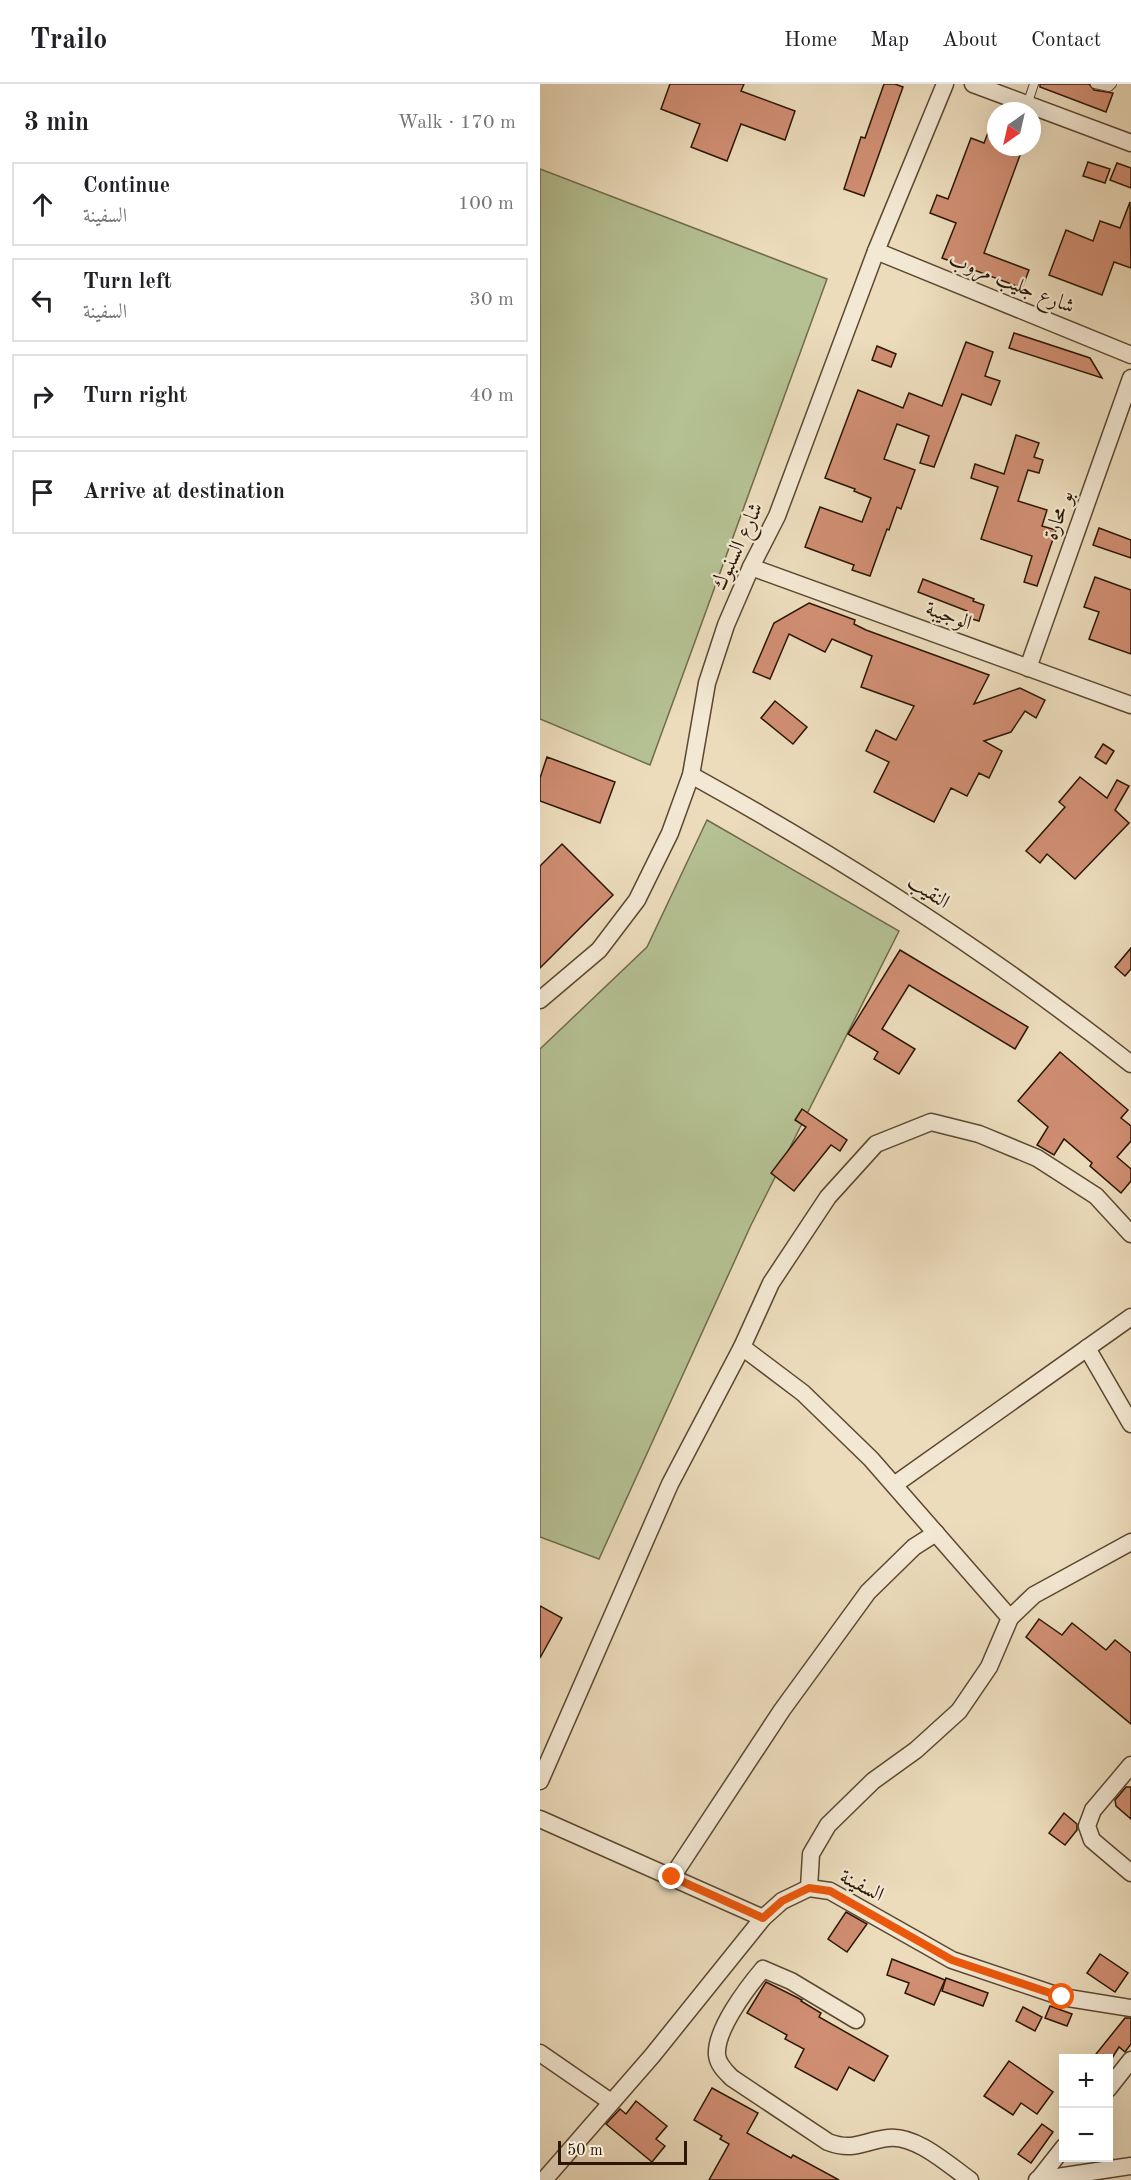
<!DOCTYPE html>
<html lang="en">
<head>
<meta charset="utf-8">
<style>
	body { margin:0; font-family:"Old Standard TT",Amiri,serif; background:#f6f6f6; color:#202124 }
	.controls { position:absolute; right:18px; bottom:18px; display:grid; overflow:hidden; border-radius:0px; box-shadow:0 6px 24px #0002 }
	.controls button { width:54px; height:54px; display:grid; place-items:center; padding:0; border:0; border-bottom:2px solid #e0e0e0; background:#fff; color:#202124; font:30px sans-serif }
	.compass { position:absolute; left:447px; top:18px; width:54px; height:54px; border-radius:50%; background:#fff; box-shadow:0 6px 24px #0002; rotate:214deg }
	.scale { position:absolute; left:18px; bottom:15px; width:129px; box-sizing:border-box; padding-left:6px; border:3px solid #2c1703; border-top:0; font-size:16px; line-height:21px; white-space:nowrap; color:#2c1703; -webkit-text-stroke:4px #f3e8d3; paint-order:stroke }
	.stop { position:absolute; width:18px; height:18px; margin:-14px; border:4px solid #ea580c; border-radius:50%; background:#fff }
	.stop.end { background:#ea580c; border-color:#fff; box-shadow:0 2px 6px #0008 }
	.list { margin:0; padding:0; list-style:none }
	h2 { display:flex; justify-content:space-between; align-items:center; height:78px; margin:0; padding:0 24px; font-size:26px }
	h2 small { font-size:20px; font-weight:400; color:#757577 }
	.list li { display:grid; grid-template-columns:39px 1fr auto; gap:18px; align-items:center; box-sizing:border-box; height:84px; margin:0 12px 12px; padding:0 12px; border:2px solid #e0e0e0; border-radius:0px }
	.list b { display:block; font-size:22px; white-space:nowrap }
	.list p { margin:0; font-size:20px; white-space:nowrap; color:#757577 }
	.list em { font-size:20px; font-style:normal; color:#757577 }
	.icon { flex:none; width:33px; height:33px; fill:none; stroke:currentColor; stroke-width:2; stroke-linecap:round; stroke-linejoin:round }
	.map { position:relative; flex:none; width:591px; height:2096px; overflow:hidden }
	header { display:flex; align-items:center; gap:36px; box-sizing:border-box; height:84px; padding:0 30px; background:#fff; border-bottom:2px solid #e0e0e0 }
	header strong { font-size:28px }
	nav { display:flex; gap:33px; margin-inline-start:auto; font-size:21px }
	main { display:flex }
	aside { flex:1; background:#fff }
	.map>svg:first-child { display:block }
</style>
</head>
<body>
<header>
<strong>Trailo</strong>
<nav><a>Home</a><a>Map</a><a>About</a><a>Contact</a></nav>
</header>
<main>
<aside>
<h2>3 min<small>Walk · 170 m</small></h2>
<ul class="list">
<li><svg class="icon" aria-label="ahead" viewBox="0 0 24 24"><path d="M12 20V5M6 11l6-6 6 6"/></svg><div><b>Continue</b><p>السفينة</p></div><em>100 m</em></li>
<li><svg class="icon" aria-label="left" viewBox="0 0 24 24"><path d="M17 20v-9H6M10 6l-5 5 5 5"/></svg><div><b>Turn left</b><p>السفينة</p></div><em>30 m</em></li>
<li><svg class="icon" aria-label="right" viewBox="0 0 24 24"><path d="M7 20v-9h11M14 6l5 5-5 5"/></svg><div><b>Turn right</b></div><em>40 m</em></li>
<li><svg class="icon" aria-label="arrive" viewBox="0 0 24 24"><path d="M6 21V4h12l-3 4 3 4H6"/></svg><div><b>Arrive at destination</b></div></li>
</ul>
</aside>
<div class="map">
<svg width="591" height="2096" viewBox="0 0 591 2096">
	<rect width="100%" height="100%" fill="#ecdcbc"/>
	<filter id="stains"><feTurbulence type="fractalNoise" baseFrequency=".00333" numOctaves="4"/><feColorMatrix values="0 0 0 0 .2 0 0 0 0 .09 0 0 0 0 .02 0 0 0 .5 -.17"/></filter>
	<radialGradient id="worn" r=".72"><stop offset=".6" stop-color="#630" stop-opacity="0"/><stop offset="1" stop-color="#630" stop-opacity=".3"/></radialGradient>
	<g fill="#b5c193" stroke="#706c4b" stroke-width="1.5">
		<path d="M0,85L287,195L110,681L0,635Z"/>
		<path d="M167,736L359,847L211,1141L59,1475L0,1453V965L107,863Z"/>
	</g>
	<g fill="#d08e73" stroke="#2c1703" stroke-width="1.5">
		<path d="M130,0H204L201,7L255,27L245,56L201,40L187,77L151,63L160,40L121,25Z"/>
		<path d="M344,0H355L363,3L324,112L304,105L321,53L325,54Z"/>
		<path d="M500,0H549L554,6L573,9L566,28L500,3Z"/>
		<path d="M455,31L456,63H483L444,169L489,186L482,204L402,174L416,139L390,129L397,111L408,115L431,54L444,59Z"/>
		<path d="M548,78L570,85L565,99L543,92Z"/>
		<path d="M577,79L591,84V104L570,96Z"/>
		<path d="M590,118L591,184L574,178L562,211L509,191L526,146L553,157L560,137L580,144Z"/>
		<path d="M474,249L550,274L562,294L469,264Z"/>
		<path d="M426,258L453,268L445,292L460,297L451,321L422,310L394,383L380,379L389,352L357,340L344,375L375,386L361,425L357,423L349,446L347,445L330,492L312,486L314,481L265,463L280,423L322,438L331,414L314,407L315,405L285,394L318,306L363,324L369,309L402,322Z"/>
		<path d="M337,262L356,270L351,283L332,276Z"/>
		<path d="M476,351L499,359L494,373L503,376L499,389L488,386L478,417L507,426L502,442L516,446L497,502L484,498L492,472L441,455L458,403L431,394L435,380L464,390Z"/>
		<path d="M559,444L591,456V474L553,461Z"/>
		<path d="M555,493L591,506V570L549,555L559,528L544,523Z"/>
		<path d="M383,495L434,515L433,517L444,521L439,537L425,533L427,527L378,508Z"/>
		<path d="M269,519L315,536L314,540L326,546L449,591L434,620L480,604L505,616L496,634L485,627L471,648L444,657L462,667L449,694L439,689L427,712L411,704L394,738L334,708L349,678L326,667L336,646L356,656L374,622L321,603L332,572L292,555L285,568L249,550L230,595L213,588L234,539Z"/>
		<path d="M235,617L267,643L253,660L221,634Z"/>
		<path d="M563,660L574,667L566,680L555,673Z"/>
		<path d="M7,673L75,698L60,739L0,717V694Z"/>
		<path d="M540,693L567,714L577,696L589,702L575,726L589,739L535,795L507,770L500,779L486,767L525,723L519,718Z"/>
		<path d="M22,760L73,811L0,884V782Z"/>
		<path d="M591,864V885L585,892L575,883Z"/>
		<path d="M360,866L488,943L475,965L369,901L342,945L375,965L359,990L334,975L338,968L308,950Z"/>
		<path d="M520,968L588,1026L581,1034L591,1042V1057L577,1073L591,1085V1097L581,1109L550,1082L552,1079L524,1055L514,1071L497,1061L508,1043L478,1017Z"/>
		<path d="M262,1025L307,1056L300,1067L291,1061L254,1107L231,1089L266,1043L255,1036Z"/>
		<path d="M0,1522L22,1534L0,1574Z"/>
		<path d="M499,1535L522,1551L532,1539L566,1566L575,1556L591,1569V1640L486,1553Z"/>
		<path d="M586,1703H591V1735L576,1722L575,1716Z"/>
		<path d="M524,1729L537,1740V1746L525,1761L509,1749Z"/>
		<path d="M306,1828L327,1840L307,1868L288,1855Z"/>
		<path d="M560,1870L588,1889L575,1908L547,1889Z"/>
		<path d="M352,1875L405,1896L394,1921L365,1909L369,1899L347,1891Z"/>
		<path d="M406,1894L448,1909L443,1922L402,1907Z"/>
		<path d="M226,1898L262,1916L261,1917L281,1929L279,1933L348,1972L334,1997L309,1983L297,2006L255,1983L264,1965L245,1955L247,1951L207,1929Z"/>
		<path d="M510,1922L532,1930L527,1942L505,1934Z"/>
		<path d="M483,1923L502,1933L495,1947L476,1937Z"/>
		<path d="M585,1934H591V1960L585,1968L579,1963L569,1979L568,1974H562L556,1970Z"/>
		<path d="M469,1977L513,2008L497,2030L481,2019L473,2031L444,2012Z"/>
		<path d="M172,2004L218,2029L207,2049L251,2074L253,2071L299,2096H169L189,2060L180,2055L182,2052L154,2036Z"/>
		<path d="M96,2017L127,2042L116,2055L125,2062L112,2078L66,2040L80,2025L86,2030Z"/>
		<path d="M502,2040L513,2048L491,2079L478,2070Z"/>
	</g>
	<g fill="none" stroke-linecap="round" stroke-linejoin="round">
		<g stroke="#5c4831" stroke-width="10">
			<g id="service">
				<path d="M555,0L569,3L572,0"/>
				<path d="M487,21L494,0"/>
			</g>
		</g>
		<g stroke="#5c4831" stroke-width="19">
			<g id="minor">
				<path d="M433,0L591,59"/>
				<path d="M336,167L591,271"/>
				<path d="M211,483L591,621"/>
				<path d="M488,584L591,294"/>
				<path d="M151,691C305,776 453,871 591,980"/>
				<path d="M0,916L59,866L97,816L130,749L151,691L167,599L186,541L211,483L237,432L336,167L405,0"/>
				<path d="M202,1263L263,1309L331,1375L470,1534"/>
				<path d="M547,1264L591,1340"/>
				<path d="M354,1401L591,1233"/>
				<path d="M591,1681L553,1726L547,1742L552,1756L591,1789"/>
				<path d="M0,1697L130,1400L202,1263L231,1199L288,1113L336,1060L391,1038L439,1050L497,1074L556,1112L591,1150"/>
				<path d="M0,1735L223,1834"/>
				<path d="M132,1793L242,1626L328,1508L374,1463L396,1449"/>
				<path d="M269,1804L271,1770L288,1741L333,1697L376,1666L419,1627L449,1583L470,1534L494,1511L591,1458"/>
				<path d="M316,1936L251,1897L223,1885C207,1904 175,1946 177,1971C178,1981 186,1988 192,1994L288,2058C314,2068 323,2057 348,2054C375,2050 409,2081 430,2096"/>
				<path d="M0,1969L71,2018"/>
				<path d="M568,2005L591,1976"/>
				<path d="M4,2096L112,1972L223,1834L242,1817L269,1804L290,1807L412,1876L522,1913L591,1924"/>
				<path d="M497,2096L591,2082"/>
				<path d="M498,2096L524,2063"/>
			</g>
		</g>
		<use href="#service" stroke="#f3e8d3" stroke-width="8"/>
		<use href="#minor" stroke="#f3e8d3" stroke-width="16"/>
	</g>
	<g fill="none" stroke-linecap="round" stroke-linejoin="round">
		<path stroke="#ea580c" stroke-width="8" d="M132,1793L223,1834L242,1817L269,1804L290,1807L412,1876L522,1913"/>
	</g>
	<g text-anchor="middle" stroke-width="4.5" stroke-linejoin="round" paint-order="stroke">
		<g font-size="21" fill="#2c1703" stroke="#f3e8d3">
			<text transform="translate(472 198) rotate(22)" y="7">شارع جليب مروب</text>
			<text transform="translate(518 431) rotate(-70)" y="7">بو محارة</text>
			<text transform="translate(197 462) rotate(-65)" y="7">شارع السنبوك</text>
			<text transform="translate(409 531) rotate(20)" y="7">الوجيبة</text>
			<text transform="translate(389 807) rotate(33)" y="7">النقيب</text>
			<text transform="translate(322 1801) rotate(27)" y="7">السفينة</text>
		</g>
	</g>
	<rect width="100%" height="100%" filter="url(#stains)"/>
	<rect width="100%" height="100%" fill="url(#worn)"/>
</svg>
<div class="controls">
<button>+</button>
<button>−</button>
</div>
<svg class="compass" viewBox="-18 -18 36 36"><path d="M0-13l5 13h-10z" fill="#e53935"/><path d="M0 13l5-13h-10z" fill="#757577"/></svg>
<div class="scale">50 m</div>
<div class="stop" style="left:522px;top:1913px"></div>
<div class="stop end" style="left:132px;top:1793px"></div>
</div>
</main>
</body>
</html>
